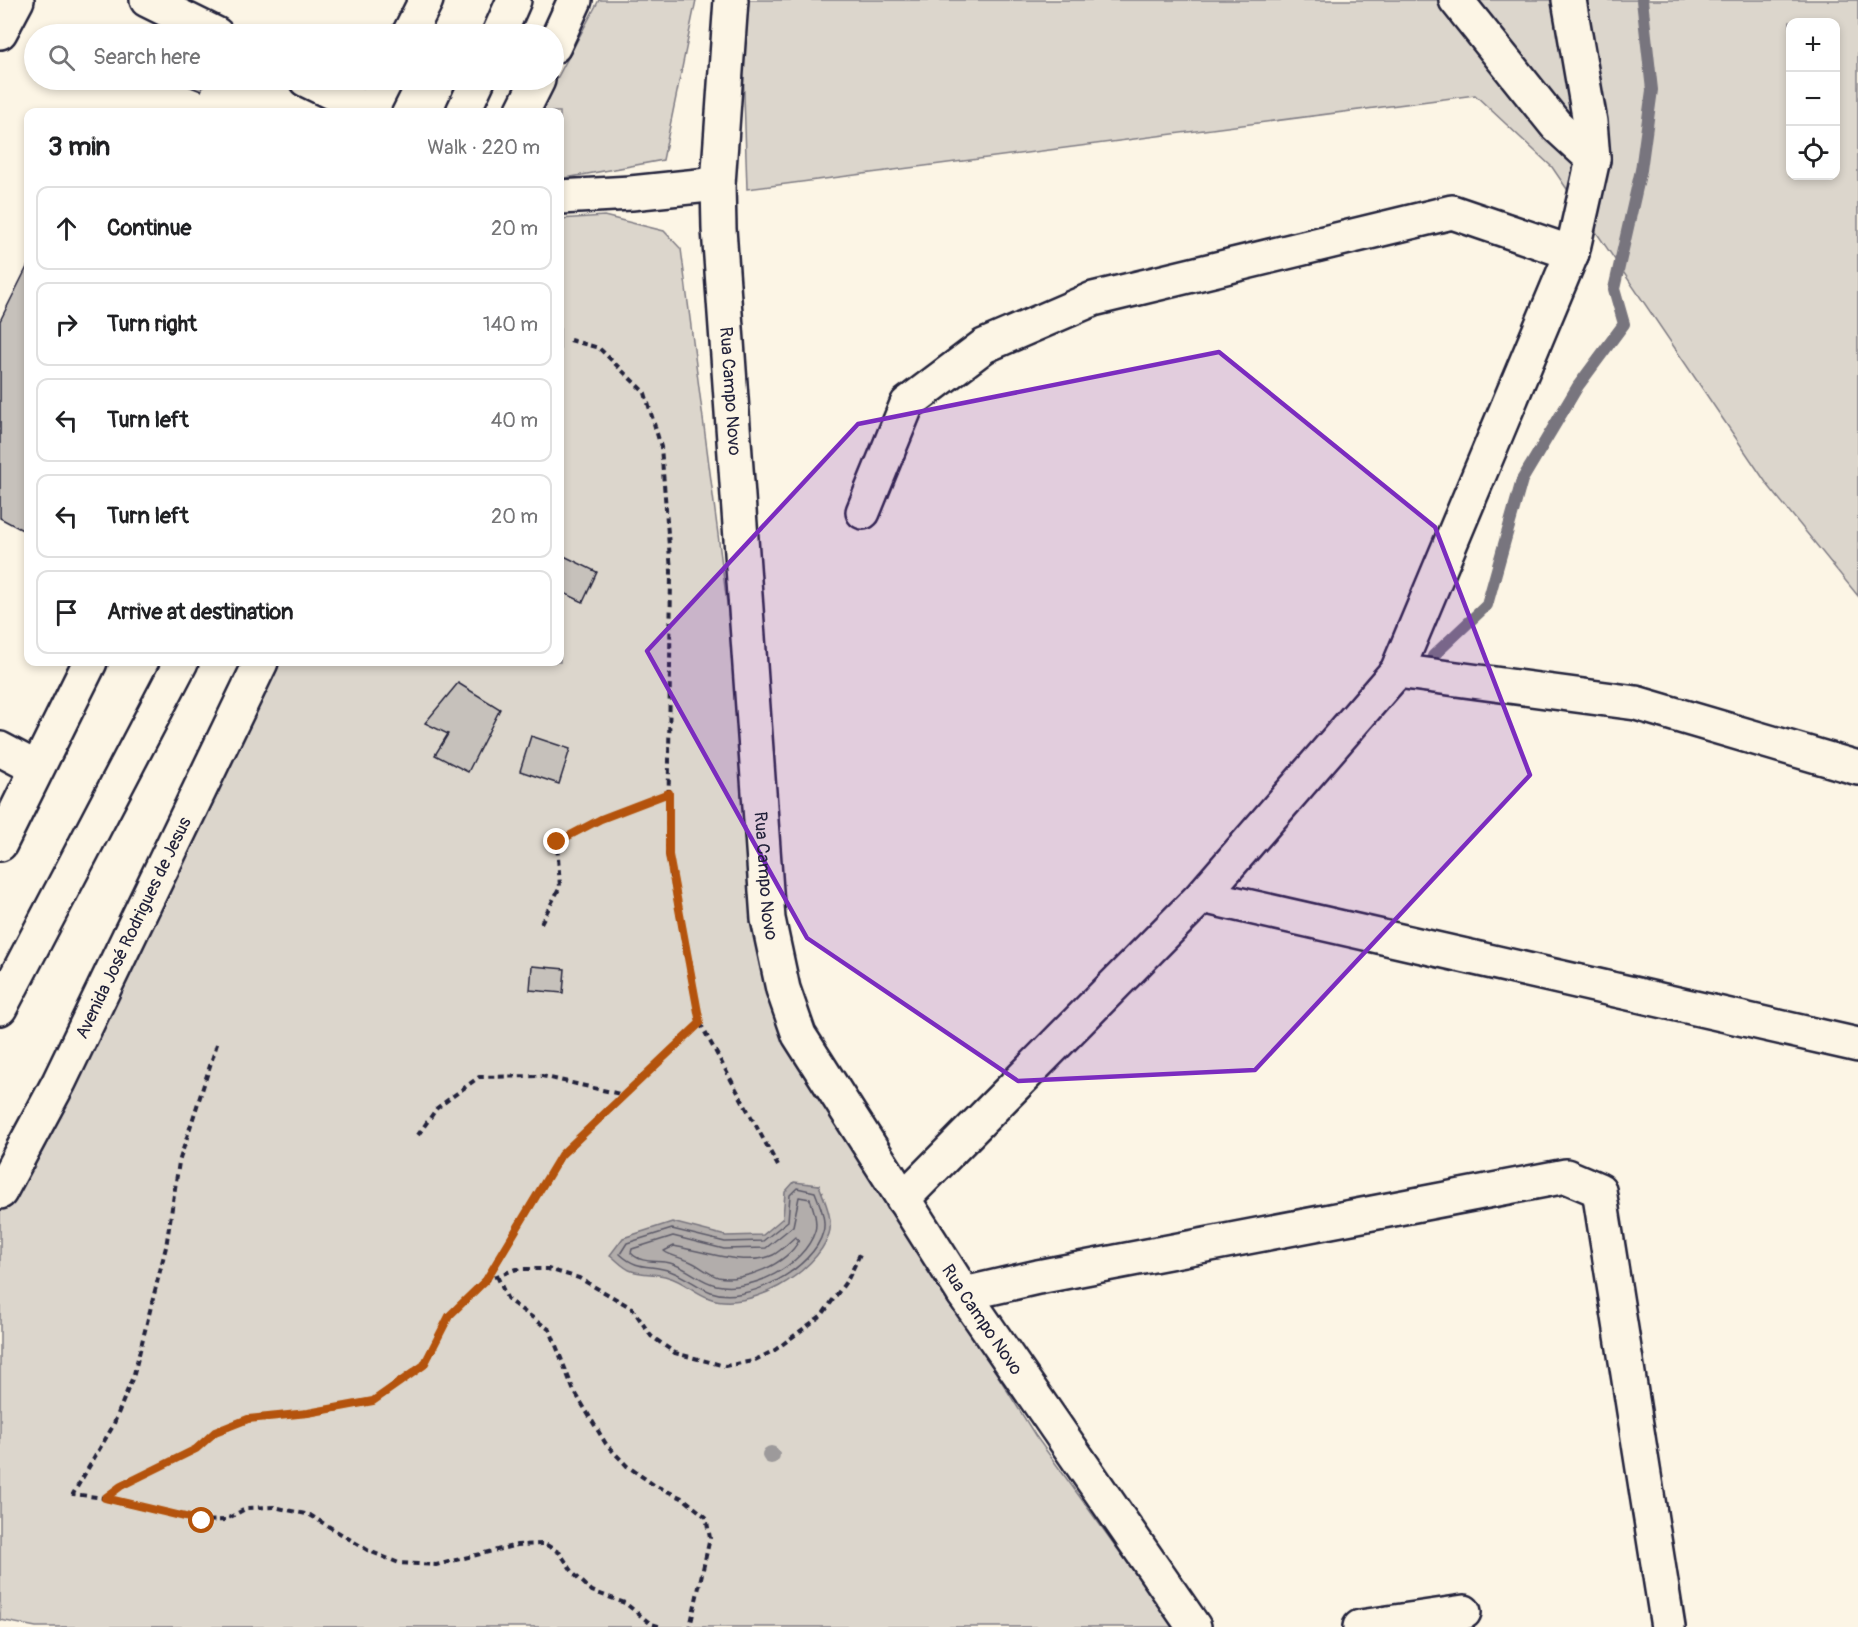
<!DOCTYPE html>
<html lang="en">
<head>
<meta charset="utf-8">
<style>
	body { margin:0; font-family:Pangolin,sans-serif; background:#f6f6f6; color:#202124 }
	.controls { position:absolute; right:18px; top:18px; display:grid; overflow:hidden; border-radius:12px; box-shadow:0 3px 9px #0003 }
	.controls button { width:54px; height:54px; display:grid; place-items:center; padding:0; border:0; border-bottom:2px solid #e0e0e0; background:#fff; color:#202124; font:30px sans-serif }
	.stop { position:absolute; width:18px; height:18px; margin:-14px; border:4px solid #b45309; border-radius:50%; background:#fff }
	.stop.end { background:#b45309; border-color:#fff; box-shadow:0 2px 6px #0008 }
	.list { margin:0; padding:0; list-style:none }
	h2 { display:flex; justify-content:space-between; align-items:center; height:78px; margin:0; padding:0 24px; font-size:26px }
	h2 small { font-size:20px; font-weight:400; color:#757577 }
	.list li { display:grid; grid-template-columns:39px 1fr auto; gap:18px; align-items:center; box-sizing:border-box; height:84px; margin:0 12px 12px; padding:0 12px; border:2px solid #e0e0e0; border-radius:12px }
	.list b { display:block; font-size:22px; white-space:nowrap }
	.list em { font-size:20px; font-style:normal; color:#757577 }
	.icon { flex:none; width:33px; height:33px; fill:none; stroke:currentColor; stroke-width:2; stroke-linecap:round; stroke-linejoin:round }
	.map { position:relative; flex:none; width:1858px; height:1627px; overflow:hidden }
	.search { position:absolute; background:#fff; box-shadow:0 3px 9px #0003; left:24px; top:24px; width:540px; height:66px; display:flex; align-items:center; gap:15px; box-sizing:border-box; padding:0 21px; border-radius:33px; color:#757577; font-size:22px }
	.panel { position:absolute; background:#fff; box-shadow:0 3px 9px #0003; left:24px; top:108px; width:540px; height:558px; border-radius:12px }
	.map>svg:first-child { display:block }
</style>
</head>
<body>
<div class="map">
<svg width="1858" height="1627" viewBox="0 0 1858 1627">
	<rect width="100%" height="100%" fill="#fcf5e5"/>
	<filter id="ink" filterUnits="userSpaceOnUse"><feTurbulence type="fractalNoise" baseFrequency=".0167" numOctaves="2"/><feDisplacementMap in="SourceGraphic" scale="12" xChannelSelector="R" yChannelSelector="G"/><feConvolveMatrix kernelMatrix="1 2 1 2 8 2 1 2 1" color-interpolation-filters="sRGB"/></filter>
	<g filter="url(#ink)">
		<g fill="#dcd6cc" stroke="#7f7c84" stroke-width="1.5" fill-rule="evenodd">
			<path d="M599,0H696L663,160L560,179V112H539Z"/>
			<path d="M741,0H1858V596L1767,484L1552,167L1475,95L747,189ZM1790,22H1836V176H1790Z"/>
			<path d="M604,216L664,231L681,249L733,650L756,931L849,1137L1035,1435L1174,1627H36L0,1620V1209L261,662H560V219Z"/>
		</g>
		<path fill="#b2adab" stroke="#78757e" stroke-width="1.5" d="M794,1182L819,1185C824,1199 834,1220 829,1234C816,1273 749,1313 709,1298C695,1293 683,1281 668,1277C657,1273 644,1275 632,1271C624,1269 617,1260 610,1255L623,1238L672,1222L726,1236L763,1235L783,1218L785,1192Z"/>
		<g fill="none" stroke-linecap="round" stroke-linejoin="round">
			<g stroke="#5c5a68" stroke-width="1.5">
				<path d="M797,1188L815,1192C819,1203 827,1220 823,1232C814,1268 747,1305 711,1292C697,1287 685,1276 670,1271C650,1264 638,1271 620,1254L627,1243L672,1229L725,1242L763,1241L788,1221L790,1195Z"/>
				<path d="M799,1197L810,1199C813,1208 818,1221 815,1231C804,1266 751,1293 716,1285C700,1282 687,1267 670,1263C657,1260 641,1264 631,1253L632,1249L673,1236L724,1249L766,1248L793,1226Z"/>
				<path d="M795,1237L799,1240C789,1263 743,1283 718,1277C708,1274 699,1265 689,1261C682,1258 670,1256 664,1251L674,1246C700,1251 748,1267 773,1255C781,1251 788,1243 795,1237Z"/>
			</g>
			<path stroke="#78757e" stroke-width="12" d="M1433,656L1487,605L1522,480L1578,386L1624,324L1614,289L1641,170L1652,90L1642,0"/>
		</g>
		<g fill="#c6c1bb" stroke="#22223b" stroke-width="1.5">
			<path d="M173,80H206L201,91Z"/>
			<path d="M28,265V533L0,518V321Z"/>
			<path d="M560,554L597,572L583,602L560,591Z"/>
			<path d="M458,683L500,709L468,772L435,755L448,734L425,723Z"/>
			<path d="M531,736L570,749L559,784L520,771Z"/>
			<path d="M532,966L565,969L563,993L530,990Z"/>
		</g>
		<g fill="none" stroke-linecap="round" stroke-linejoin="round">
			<g stroke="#22223b" stroke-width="38">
				<g id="minor">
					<path d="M147,0L216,34"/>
					<path id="s1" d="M731,0L718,184L719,229L768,919L783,989L799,1035L964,1294L1194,1627"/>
					<path d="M1569,0L1590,122L1593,159"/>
					<path d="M0,32L17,0"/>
					<path d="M409,34L426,0"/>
					<path d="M306,80L370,111"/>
					<path d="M370,112L386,80"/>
					<path d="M560,197L631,193L718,184"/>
					<path d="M863,512L907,404L984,346L1093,299L1452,212L1572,253"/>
					<path d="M1397,671L1636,703L1858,768"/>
					<path d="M0,749L36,768"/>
					<path d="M0,844L90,662"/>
					<path d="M1202,896L1858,1045"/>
					<path d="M903,1199L1202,896L1397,671L1572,253L1593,159L1556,125L1456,0"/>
					<path d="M964,1294L1038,1277L1566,1176L1599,1190L1668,1627"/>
					<path d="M1360,1627L1464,1612"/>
				</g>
			</g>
			<g stroke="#22223b" stroke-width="38">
				<g id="major">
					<path d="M499,34L514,0"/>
					<path d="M554,46L575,0"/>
					<path d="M463,112L478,80"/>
					<path d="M522,112L538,80"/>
					<path d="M0,1008L181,662"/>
					<path id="s2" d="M0,1192L59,1082L261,662"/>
				</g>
			</g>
			<g stroke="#22223b" stroke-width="4" stroke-dasharray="6 4.5" stroke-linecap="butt">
				<path d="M541,923L560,887L557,842L601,819L669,793"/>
				<path d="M700,1023L778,1166"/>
				<path d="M217,1044L179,1162L166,1247L134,1374L113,1426L73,1494L105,1498L121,1486L196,1449L215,1432L248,1419L308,1413L373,1401L424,1365L449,1316L486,1280L517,1269H548L579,1278L632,1308L651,1336L675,1353L725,1366L753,1361L775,1350L822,1315L848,1279L861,1252"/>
				<path d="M418,1135L437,1108L479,1077L542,1076L624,1095"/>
				<path d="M497,1276L508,1300L550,1330L573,1389L606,1444L627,1466L654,1485L684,1499L706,1517L710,1538L690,1627"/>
				<path d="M487,1279L561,1155L700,1023L668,855L671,571L661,447L645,393L599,348L570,340"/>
				<path d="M106,1499L202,1521L225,1520L247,1508L274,1507L310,1515L369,1551L399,1563L436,1565L517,1545L545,1544L560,1553L574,1574L592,1591L625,1603L651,1624L662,1627"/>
			</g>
			<use href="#minor" stroke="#fcf5e5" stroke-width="33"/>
			<use href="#major" stroke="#fcf5e5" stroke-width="33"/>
		</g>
		<circle fill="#9d9a9b" cx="771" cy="1455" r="9"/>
	</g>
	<g fill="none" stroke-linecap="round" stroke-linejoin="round" filter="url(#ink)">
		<path stroke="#b45309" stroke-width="8" d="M202,1521L105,1498L121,1486L196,1449L215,1432L248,1419L308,1413L373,1401L424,1365L449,1316L486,1280L561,1155L700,1023L669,855V793L601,819L557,842"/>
	</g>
	<path fill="#7b2cbf" fill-opacity="0.2" stroke="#7b2cbf" stroke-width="4.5" stroke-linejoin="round" d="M1219,352L1435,527L1530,775L1255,1070L1018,1081L807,938L647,651L858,424Z"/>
	<g text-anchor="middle" stroke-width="4.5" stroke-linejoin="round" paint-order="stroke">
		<g font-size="18" fill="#22223b" stroke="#fcf5e5">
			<text dy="6" stroke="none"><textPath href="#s1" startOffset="392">Rua Campo Novo</textPath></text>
			<text dy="6" stroke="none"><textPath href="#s1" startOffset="878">Rua Campo Novo</textPath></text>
			<text dy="6" stroke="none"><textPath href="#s2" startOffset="296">Avenida José Rodrigues de Jesus</textPath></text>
			<text dy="6" stroke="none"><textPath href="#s1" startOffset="1380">Rua Campo Novo</textPath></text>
		</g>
	</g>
</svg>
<div class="controls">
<button>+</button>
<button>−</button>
<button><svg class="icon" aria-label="locate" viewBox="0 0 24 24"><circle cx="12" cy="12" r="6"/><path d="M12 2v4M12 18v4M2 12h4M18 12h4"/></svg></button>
</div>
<div class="stop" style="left:202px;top:1521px"></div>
<div class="stop end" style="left:557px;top:842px"></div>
<div class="search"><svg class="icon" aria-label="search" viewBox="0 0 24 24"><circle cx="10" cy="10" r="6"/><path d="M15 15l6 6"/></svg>Search here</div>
<section class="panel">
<h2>3 min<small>Walk · 220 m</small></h2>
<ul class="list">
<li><svg class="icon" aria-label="ahead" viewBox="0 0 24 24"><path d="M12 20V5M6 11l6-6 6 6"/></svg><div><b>Continue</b></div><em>20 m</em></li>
<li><svg class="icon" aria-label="right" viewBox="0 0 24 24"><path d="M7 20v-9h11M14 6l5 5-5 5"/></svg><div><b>Turn right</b></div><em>140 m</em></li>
<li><svg class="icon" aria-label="left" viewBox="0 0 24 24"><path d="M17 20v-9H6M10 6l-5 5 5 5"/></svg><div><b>Turn left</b></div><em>40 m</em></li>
<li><svg class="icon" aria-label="left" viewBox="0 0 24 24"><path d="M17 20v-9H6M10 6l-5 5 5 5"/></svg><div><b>Turn left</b></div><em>20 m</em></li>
<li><svg class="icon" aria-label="arrive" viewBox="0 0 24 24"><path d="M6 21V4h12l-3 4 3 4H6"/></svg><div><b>Arrive at destination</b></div></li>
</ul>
</section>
</div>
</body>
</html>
